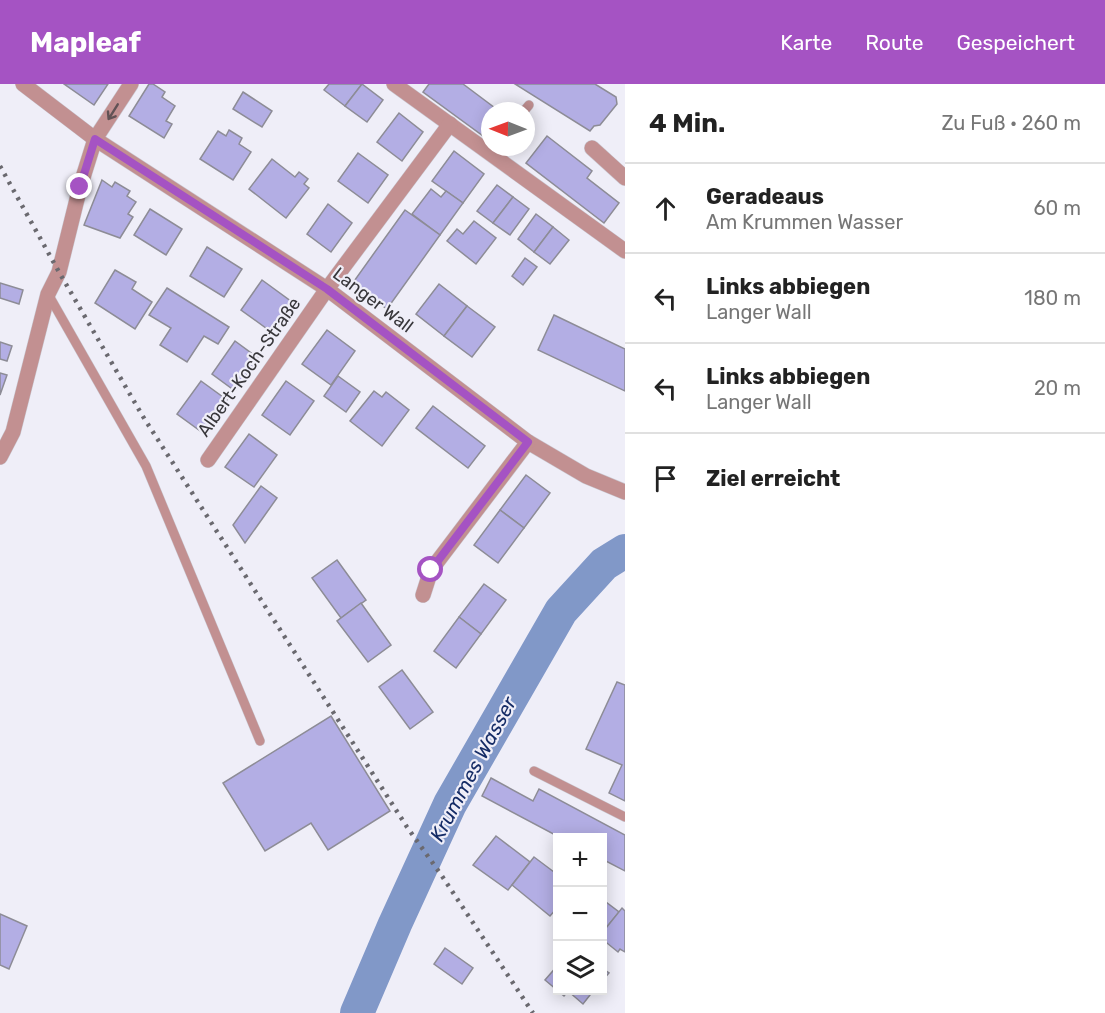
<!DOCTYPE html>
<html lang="de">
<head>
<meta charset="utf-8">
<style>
	body { margin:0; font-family:Rubik,sans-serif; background:#f2f2f2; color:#222 }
	.controls { position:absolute; right:18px; bottom:18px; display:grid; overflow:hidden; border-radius:0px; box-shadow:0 3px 15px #0003 }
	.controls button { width:54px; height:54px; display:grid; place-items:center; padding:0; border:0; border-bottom:2px solid #e0e0e0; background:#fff; color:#222; font:30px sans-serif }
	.compass { position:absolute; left:481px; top:18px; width:54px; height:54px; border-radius:50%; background:#fff; box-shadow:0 3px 15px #0003; rotate:271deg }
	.stop { position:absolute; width:18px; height:18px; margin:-14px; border:4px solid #a553c3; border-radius:50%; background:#fff }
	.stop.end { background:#a553c3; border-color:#fff; box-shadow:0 2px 6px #0008 }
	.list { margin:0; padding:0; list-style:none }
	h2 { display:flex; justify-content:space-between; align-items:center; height:78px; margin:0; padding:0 24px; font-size:26px }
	h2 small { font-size:20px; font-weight:400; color:#767676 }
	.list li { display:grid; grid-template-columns:39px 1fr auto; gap:18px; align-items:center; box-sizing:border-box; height:90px; padding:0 24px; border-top:2px solid #e0e0e0 }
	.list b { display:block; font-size:22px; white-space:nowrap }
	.list p { margin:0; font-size:20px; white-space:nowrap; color:#767676 }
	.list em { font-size:20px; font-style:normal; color:#767676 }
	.icon { flex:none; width:33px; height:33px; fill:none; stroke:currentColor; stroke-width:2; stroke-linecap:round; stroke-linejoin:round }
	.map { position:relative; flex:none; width:625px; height:929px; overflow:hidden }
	header { display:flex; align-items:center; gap:36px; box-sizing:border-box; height:84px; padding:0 30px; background:#a553c3; color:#fff }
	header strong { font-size:28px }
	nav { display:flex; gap:33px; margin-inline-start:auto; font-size:21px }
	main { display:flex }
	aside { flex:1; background:#fff }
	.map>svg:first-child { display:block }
</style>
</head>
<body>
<header>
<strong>Mapleaf</strong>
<nav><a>Karte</a><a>Route</a><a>Gespeichert</a></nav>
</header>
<main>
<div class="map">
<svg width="625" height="929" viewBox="0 0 625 929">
	<rect width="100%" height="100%" fill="#efeef8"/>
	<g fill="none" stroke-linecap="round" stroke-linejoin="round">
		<path stroke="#8198c8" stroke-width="34" d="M357,929L395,840L450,720L561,527L604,480L625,467"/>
	</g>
	<g fill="#b3aee4" stroke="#8d8c96" stroke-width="1.5">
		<path d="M64,0H108L94,21Z"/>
		<path d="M149,0H153L165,8L162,13L175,22L166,37L172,40L164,54L129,32Z"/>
		<path d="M329,0H362L345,22L324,6Z"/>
		<path d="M362,0L383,16L367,38L345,22Z"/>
		<path d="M429,0H463L499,27H490V57L423,8Z"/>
		<path d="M515,0H595L616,13L617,20L600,41L594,42L590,47Z"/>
		<path d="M243,8L272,27L262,43L233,25Z"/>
		<path d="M399,29L423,48L402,77L377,58Z"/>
		<path d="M229,46L242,54L239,60L251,68L233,96L200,75L218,47L226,52Z"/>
		<path d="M547,52L592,87L587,94L619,119L604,139L526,79Z"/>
		<path d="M454,67L484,90L463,119L432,97Z"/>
		<path d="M358,69L388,91L368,119L338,97Z"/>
		<path d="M272,75L295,93L299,88L308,95L304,100L309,104L286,134L249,105Z"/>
		<path d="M102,96L112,103L115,98L130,107L127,112L136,118L128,130L133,133L120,154L84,141Z"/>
		<path d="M497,101L513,113L493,139L477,127Z"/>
		<path d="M431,105L441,113L446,107L463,119L440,151L412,130Z"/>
		<path d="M513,113L529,125L510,151L493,139Z"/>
		<path d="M328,120L352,139L331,168L307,150Z"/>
		<path d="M150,125L182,145L166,171L134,151Z"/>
		<path d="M405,126L440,151L387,225L352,200Z"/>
		<path d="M536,130L553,143L534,168L518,155Z"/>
		<path d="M474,137L496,154L476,180L447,157L457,145L463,150Z"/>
		<path d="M553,143L569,156L550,180L534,168Z"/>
		<path d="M207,163L242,185L224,213L190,192Z"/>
		<path d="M525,174L537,183L523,201L512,192Z"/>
		<path d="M115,186L136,198L132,205L152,218L135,245L95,219Z"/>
		<path d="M262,196L292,218L270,247L241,226Z"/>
		<path d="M0,199L23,206L19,220L0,214Z"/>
		<path d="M439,200L467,222L444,252L416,230Z"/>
		<path d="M167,204L229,243L218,260L204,252L187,278L160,261L171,244L149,231Z"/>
		<path d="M467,222L495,243L472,273L444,252Z"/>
		<path d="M554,231L625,265V307L538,266Z"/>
		<path d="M327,246L355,267L331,301L302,280Z"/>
		<path d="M235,257L258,274L235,307L212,290Z"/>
		<path d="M0,258L12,262L7,277L0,275Z"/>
		<path d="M0,289L7,291L0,311Z"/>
		<path d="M338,292L360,308L346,328L324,312Z"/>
		<path d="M201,297L227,316L203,349L177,330Z"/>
		<path d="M286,297L314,317L290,351L262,331Z"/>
		<path d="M374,307L382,313L386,308L409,326L382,362L350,337Z"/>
		<path d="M433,322L485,362L468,384L416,344Z"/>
		<path d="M249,350L277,371L254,403L225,383Z"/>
		<path d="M526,391L550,409L524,444L500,426Z"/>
		<path d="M261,402L277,414L245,459L233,441Z"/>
		<path d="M500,426L524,444L498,479L474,461Z"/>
		<path d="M337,476L366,516L341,534L312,494Z"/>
		<path d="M484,500L506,516L481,550L459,533Z"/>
		<path d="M361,519L391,561L368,578L337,537Z"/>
		<path d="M459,533L481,550L456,584L434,567Z"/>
		<path d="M402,586L433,628L410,645L379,603Z"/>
		<path d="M617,598L625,601V717L609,709L622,681L586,665Z"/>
		<path d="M331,632L390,727L328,766L311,739L265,767L223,699Z"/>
		<path d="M491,694L533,717L539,705L625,751V787L602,775V754H561L482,712Z"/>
		<path d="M496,752L530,778L508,806L473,781Z"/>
		<path d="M534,773L558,791V823L550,832L512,801Z"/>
		<path d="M602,815L619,828L602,849Z"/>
		<path d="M622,824L625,827V868L620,865L618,868L602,855V849Z"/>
		<path d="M0,830L27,842L9,885L0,881Z"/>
		<path d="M445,864L473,884L462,900L434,880Z"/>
		<path d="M558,881V906H594L583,920L568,907L564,912L545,896Z"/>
		<path d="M602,884L609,889L602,897Z"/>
	</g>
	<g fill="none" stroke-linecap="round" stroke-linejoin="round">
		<g stroke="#cac9d2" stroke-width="10">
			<g id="lane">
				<path d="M524,27L529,21"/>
				<path d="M48,210L146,382L260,657"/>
				<path d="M534,687L625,733"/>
			</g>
		</g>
		<g stroke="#cac9d2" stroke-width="16">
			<g id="street">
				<path d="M23,0L95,55L327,205L528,358L586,392L625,408"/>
				<path d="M394,0L625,167"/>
				<path d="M592,64L625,94"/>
				<path d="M0,373L13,348L48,210L59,188L80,103L95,55L131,0"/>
				<path d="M208,376L327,205L450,40"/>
				<path d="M423,511L431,486L528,358"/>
			</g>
		</g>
		<use href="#lane" stroke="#c29091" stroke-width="9"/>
		<use href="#street" stroke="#c29091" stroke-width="15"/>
		<path stroke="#6a696f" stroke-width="4.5" stroke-dasharray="3 6" stroke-linecap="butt" d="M0,82L59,188L142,331L407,743L442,792L533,929"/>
	</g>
	<defs><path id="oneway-shaft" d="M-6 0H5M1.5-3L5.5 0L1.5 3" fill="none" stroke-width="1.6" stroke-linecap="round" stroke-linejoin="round" transform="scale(1.5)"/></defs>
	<use stroke="#615255" href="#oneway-shaft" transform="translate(113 28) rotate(122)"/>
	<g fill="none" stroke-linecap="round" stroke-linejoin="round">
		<path stroke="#a553c3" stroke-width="8" d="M80,103L95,55L327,205L528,358L431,486"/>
	</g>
	<g text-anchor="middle" stroke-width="4.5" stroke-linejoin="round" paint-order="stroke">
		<g font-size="18" fill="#38373b" stroke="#efeef8">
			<text transform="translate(373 216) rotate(37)" y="6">Langer Wall</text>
			<text transform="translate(249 283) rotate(-55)" y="6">Albert-Koch-Straße</text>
		</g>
		<g font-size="20" font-style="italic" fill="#152c66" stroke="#efeef8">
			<text transform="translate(473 685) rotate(-62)" y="7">Krummes Wasser</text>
		</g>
	</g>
</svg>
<div class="controls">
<button>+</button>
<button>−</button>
<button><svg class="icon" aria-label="layers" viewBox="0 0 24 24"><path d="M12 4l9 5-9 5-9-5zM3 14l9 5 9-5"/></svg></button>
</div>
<svg class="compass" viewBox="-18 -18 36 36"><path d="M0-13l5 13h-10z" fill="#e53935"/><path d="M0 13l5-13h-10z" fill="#767676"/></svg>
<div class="stop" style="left:431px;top:486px"></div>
<div class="stop end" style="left:80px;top:103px"></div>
</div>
<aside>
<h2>4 Min.<small>Zu Fuß · 260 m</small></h2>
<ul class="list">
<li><svg class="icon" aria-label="ahead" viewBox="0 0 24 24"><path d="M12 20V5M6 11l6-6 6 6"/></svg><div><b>Geradeaus</b><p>Am Krummen Wasser</p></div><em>60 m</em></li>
<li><svg class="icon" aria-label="left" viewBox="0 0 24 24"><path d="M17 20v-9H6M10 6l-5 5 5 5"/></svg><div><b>Links abbiegen</b><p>Langer Wall</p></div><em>180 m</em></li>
<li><svg class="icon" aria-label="left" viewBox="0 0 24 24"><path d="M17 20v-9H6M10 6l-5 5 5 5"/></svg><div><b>Links abbiegen</b><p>Langer Wall</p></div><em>20 m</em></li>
<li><svg class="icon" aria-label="arrive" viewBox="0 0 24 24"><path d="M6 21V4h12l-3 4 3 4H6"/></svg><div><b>Ziel erreicht</b></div></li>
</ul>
</aside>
</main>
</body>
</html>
